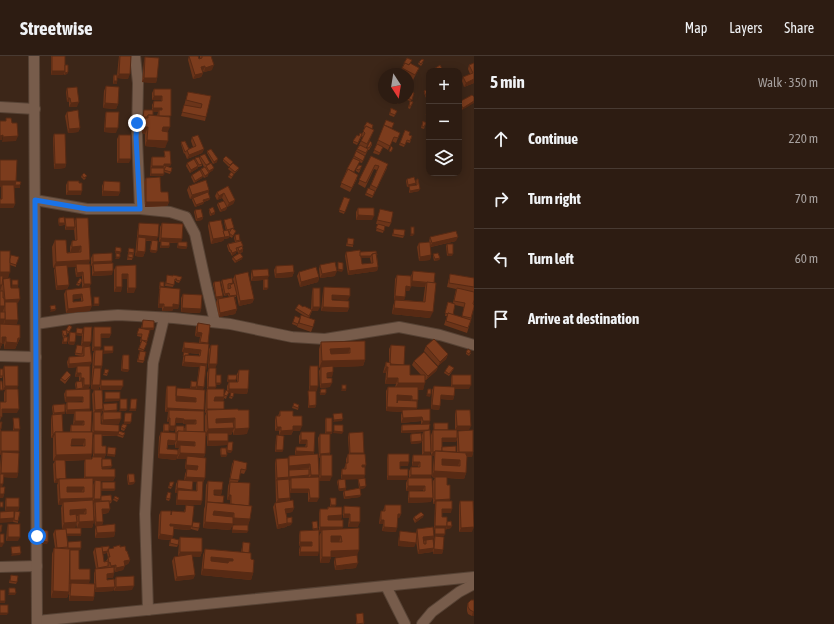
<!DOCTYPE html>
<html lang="en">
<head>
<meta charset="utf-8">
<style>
	body { margin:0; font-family:"Asap Condensed",sans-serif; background:#35251b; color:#f1f3f6 }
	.controls { position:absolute; right:12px; top:12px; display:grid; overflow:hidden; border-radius:8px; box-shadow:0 2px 10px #0003 }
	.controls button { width:36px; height:36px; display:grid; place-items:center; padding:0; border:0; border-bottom:1px solid #483a32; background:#2d1c12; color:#f1f3f6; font:20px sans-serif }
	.compass { position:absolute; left:378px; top:12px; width:36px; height:36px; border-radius:50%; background:#2d1c12; box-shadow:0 2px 10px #0003; rotate:168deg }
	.stop { position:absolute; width:12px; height:12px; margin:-9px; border:3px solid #1a73e8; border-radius:50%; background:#fff }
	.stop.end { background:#1a73e8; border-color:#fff; box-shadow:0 1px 4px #0008 }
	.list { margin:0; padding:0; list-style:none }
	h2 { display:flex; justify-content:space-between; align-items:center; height:52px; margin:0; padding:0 16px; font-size:17px }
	h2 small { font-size:13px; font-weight:400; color:#a7a19f }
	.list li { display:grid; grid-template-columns:26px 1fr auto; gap:12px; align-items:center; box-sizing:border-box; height:60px; padding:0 16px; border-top:1px solid #483a32 }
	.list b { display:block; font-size:15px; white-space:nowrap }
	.list em { font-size:13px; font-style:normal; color:#a7a19f }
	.icon { flex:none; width:22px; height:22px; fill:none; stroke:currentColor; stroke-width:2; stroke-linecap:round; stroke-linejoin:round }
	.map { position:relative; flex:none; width:474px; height:568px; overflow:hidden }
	header { display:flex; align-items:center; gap:24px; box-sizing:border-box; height:56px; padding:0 20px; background:#2d1c12; border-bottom:1px solid #483a32 }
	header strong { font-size:19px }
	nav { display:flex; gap:22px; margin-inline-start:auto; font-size:14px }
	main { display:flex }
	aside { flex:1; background:#2d1c12 }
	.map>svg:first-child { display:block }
</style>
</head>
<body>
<header>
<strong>Streetwise</strong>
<nav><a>Map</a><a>Layers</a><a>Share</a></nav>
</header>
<main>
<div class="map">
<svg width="474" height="568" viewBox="0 0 474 568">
	<rect width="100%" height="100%" fill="#3c2618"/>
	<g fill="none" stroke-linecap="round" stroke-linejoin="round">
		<g stroke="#564234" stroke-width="12">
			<g id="minor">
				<path d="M135,0L138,27L137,81L140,153"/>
				<path d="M0,51L35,53"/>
				<path d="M35,144L87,153H140L170,156L186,161L195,178L207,233L215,266"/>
				<path d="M36,268L76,262L118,259L174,262L230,268L292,281L325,283L399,271L440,279L474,289"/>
				<path d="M0,300L36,301"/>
				<path d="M0,511L37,510"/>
				<path d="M386,530L405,568"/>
				<path d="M148,554L145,458L153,307L164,262"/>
				<path d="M37,565L474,521"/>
				<path d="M422,568L432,556L459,536L474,528"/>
			</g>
		</g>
		<g stroke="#564234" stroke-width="12">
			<path id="tertiary" d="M34,0L37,568"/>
		</g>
		<use href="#minor" stroke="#775c4b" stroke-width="10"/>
		<use href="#tertiary" stroke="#775c4b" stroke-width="10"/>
	</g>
	<g fill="#6b3419" fill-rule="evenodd">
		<path d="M51,0H65V9L68,16L67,18L64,19V17L63,19H51Z"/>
		<path d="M119,0H131L128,23L117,22V28H113V21L114,19H117Z"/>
		<path d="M189,0L199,3H200V0H211L212,14L204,16L203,15H202L203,17L201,21L193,23L188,4Z"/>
		<path d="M145,1L157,22L156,27L142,26L144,5Z"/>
		<path d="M419,6L423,7L421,10L418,8Z"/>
		<path d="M404,7L419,12L413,24L408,21V18H403L400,17Z"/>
		<path d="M474,7V27L464,31L462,25L463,21L470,18L468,13L469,9Z"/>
		<path d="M106,30L118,48L116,53L103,52L104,35Z"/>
		<path d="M67,32L77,51H69V46H67L66,36Z"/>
		<path d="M154,33H171L168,76L165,92L145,90V78L142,77L143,68L145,63H143V56L144,54H152V49L154,45H161V44H152V37ZM153,56H158L157,60L153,59Z"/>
		<path d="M429,33L426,42L424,37V35Z"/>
		<path d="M188,36L211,40L205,65L181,60Z"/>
		<path d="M414,37L411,45L413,46L410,53L408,52L410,45L402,42H408Z"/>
		<path d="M472,39L462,54L459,49V46Z"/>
		<path d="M392,42H400L398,48L391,46Z"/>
		<path d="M391,52L397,55L394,61L389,59Z"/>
		<path d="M67,56L80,72L78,76L68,77L65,60Z"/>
		<path d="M106,56L116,77L104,76L105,60Z"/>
		<path d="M429,57V70L426,60V58Z"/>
		<path d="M386,64L394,67L391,73L400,77L396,87L392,85L388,94L383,91L379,99L373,97Z"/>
		<path d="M423,65L426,67L424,73L421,72Z"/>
		<path d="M367,66L372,73L374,74L366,92H367V91L372,87V89L369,94H368L365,100L356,95L363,81L362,80L357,89L353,87V85L362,78Z"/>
		<path d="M405,74L409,79L412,80L410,87L406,86L404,91L399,89Z"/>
		<path d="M54,78L66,108L65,112L54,113L53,82Z"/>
		<path d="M119,79L129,107H117V83Z"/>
		<path d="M192,81L204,93L202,97L187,103L185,98V97L184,98L181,88V86L189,93L193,91L191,85Z"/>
		<path d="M164,95L171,108L170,110H166L172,112L170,118L164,116L163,120H150L151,103L152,101H164Z"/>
		<path d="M207,95L217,106L213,108L207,97Z"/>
		<path d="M200,100L213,114L209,117L206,113L208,120L204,122L203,120L202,122L194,127L191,121L192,119L200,115L201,113L204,111L201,105L202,110L198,111V112L190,117L186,110L187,107L195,104V102H200Z"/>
		<path d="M354,100H365L362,107L359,106L354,116L357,123L350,136L340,131L347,113L357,104L353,102Z"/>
		<path d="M371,100L387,112L372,142L365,139L368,132L369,133L377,114L374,113L365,132L358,128Z"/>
		<path d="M223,103L233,106L232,108L239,112L238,114L234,118L228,113L230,110L229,111L223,105Z"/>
		<path d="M0,104L16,125L20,129V132H14L15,148L13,152H0L1,143V131H0Z"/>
		<path d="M361,112L359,117L356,115V113Z"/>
		<path d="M82,119L86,122L84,124L81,121Z"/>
		<path d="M229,119L233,120L231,123L228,121Z"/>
		<path d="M146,122L161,136L169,146L167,150L145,151L144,126Z"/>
		<path d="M407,123L415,129H416V125L417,123L419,135L409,137V131H407L406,125Z"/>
		<path d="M68,125L81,139H66V129Z"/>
		<path d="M104,125L120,136L118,140H102V130Z"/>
		<path d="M189,130L209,134L208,136L210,142L209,144L204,146L203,148L195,151L192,144L193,142L190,143L187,134Z"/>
		<path d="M228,130L235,144L233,148L227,151L225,147L227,151L226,154L220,156L217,149L218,147L224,145L222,142L217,144L215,140L217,136Z"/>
		<path d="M344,141L350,143L344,158L339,156Z"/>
		<path d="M358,152L372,164H356V156Z"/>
		<path d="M209,153L215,156V158L210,160L209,155Z"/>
		<path d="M380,153L391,167L389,171L385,170L383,177L376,175L378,168H376Z"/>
		<path d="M195,154L203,161L202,164L196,165L194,156Z"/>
		<path d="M59,162L65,164V162L74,167L76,162L89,208L90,255L66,257L64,238L66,234L82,232V225L79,230L76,229L77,227L82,223V220L76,221L75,213L76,211H67L69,229L67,233L56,234L54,214L55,212H53L52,191L55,184L67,197L70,196V191L72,185L75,184L74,173V174H65V168L64,169L59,170L58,164ZM81,242V245L73,246V243Z"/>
		<path d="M224,164L234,172L233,173L235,177L232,182L229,180V182L224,183L223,185L211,188L208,170L209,166L223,175H226L224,166Z"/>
		<path d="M139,167L157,185L156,197L150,196L151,185H146L145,196L143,201L135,200L138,171Z"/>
		<path d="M162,167L181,186L187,191L186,193L177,192L178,187H170L169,192H160L161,186H159L160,171Z"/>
		<path d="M394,173L404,180L403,182L392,180Z"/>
		<path d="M235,179L240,184V185L243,190V196L240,197L242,203L235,207L232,203L233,201L239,197H238L237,194V193H236V197L232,200L230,196H229L227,190L228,188L235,186L234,182Z"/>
		<path d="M430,181L456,185L431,191V199L430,204L419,205L417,191L419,187L429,186Z"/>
		<path d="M348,182L353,189V191L346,190Z"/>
		<path d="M447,188L452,200H447L446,190Z"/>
		<path d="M129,192L134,197L132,204H127Z"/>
		<path d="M0,195L16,209V211L10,209L8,222H3V224V223L11,232L18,247H17V268H7L20,282L15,293H4V288H2L0,293Z"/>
		<path d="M346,196H360L377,200L378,211L377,215L348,219L345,200ZM361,202H370L371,207L362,208Z"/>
		<path d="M93,198L112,205L111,207L112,219L92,220V210H91V202Z"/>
		<path d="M433,198L440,202L439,204L434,205L433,200Z"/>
		<path d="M136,209L134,237H127V223H122L121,236H114V214L116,210Z"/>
		<path d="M320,209L335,220L320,222L319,213Z"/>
		<path d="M276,210L294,216L292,221L275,222L274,214Z"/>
		<path d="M252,214L268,223L267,234H263V224L251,225V218Z"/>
		<path d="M413,215L435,217L430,262L392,258L393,250L395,244H394L395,223L397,219L411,220ZM411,230L425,231L423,246L404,244L406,235H409Z"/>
		<path d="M299,216L319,221L318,226L300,231L297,220Z"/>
		<path d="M450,218L474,222V251L471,264L467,277L444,269L447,260H445L447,248L448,246L453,247L456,233L447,231L449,222ZM455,249L464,251L462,261L453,259Z"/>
		<path d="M167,219L173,220L182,221L179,227L176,226V225H175L173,231L165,230Z"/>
		<path d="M235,219L254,243L252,247L239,250L233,223Z"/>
		<path d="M222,224L233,228L236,241H235L237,253L235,258L219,261L216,247L217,243H216L213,228L214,226L223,240L222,242L229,241L228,239L224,240L221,226Z"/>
		<path d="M160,226L163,232L179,249L178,253H173L172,255H162V252H158L159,236L160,233H159Z"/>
		<path d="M324,231L348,244L332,243V244L349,252L347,256L321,255L323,235Z"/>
		<path d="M313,232L318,255H312L309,262L313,271L311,276L297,271L301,259L306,261L295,254L296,252L303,251L311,253L312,236Z"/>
		<path d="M183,238L201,253L200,257L181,256V242Z"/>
		<path d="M295,260L300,262L297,270L292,268Z"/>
		<path d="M143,264L154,272L153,274H150L147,286L143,296L144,305L143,307L137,306L139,297L142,295L138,294L141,286H140L141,281L137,280L139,272H141Z"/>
		<path d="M198,267L208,288L207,308L203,334L204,376H205V360L206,357H205L206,337L207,334V317L209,312H211H208L209,293L211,289L216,319L220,329H216L215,333L224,338L227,335V330L229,326H233H227L228,319L236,324V326H237V318L239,314L248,333L247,338L234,337L232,343L229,342L231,337H228L226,343L224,342L223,345L224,353L238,354L247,378L233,379V375L231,379H228V385L227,389L207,390V380H206L205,398L204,401L205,422L203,426L201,449H176L177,437H175L176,428L178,424L184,425L185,418L187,413L196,414L185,413L186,403H177V400L176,404L158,402L159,381L161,376L163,377V370L164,368L169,371V366H167L168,356H165L166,334L167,330L176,335L177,332L196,333H190L191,327V325L197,326L199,311L182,310L183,302L184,296H182L183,290L184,286L199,287L200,281L195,280L196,271ZM189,297L199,298V300L188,299ZM176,367H183V368H194H186L185,372L176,370L175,372V377H168L169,374L174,375L175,370ZM175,386V392H179L178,394L167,393L168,389H174ZM193,426H197L196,429V435H192Z"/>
		<path d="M84,271L89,290L90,310H87L90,329L88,333L91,376H92L93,360V358L92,338L94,334H100V330L98,334L91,333L93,298L94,295H92L93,275L94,271L111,278L109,282H101L100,294L102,310L101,313L100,328L101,324L121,334H102L103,350V348L116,356L119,368H102L101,361L103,357V354L101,358V368L119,376L117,380H102V390L106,398L104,403H102L111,412L102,413L115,421L113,425H101V427L115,433L114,435H101V440L112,445L111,447L109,448L110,453L108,457L103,458V466L102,469L115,476L114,481L95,482V474L96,470H95L93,450L94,447H93L94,465L92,472H81V480H66L67,487L81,492L80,494H79V513L89,528H94V517L96,513L93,496L95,492L109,493L113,492V491H120L126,495L130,504L128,508L125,509L123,514L115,516L114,513L113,522H107V524L114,525L116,521L132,534L114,535V532L113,535L94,536V541L93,545H69V537L67,542H51L52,498L54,492H55L53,478L55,474L62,473L61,452L62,449H58L57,429L58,427H54L53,408L55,405H53V382H51V363L52,359H53L52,351L53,349L65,356V358H59L63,376H70V374L71,369H82H73L74,358H66L65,350L67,346H82V345L65,346L64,338L66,334H76L75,328L76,326H79V321H75L76,314L77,311L68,312L67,306L69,301L81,300L75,299L77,289L81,290L82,279V280L76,279L74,289L68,288L69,278L70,276L76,277L77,272L83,274ZM92,379H94L93,383V401L92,403H91ZM71,389H83V390H71ZM85,404L84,407V422L66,423L65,405ZM93,425H95L93,429V437ZM76,467L77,472H75ZM107,497L108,502L106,505L104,506L103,498Z"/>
		<path d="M71,273L68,278L67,277L66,281L67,286V288H62L63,282L62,277V275H66Z"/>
		<path d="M365,285V304L363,310L333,311L332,321H327L330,331L320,332L319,315L321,311L319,312V293L321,286Z"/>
		<path d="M391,289L404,309L410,319H421L412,309L414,305L438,311L436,315L426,324H425L423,334H418L417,353L429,368L430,399H431V379L433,374H434L433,369L434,367L448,374L457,377L458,375L473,396L472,401H467L466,417L464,423L447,422V429L450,443L449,445L451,457H442V461L447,466L451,472L447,473V472L446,474H445L444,480H435V474H434L435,448H433V425L435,422L432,421L434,400H432L431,422V446L408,447V440L409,435H423V434L406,435V427L408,422H409V415L411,411H418V410H412V403L413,399H422V379L423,376L401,377V371L402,369L421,368V365L401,367V359L402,356L386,355V335L388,331H395L396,328H385L386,317H383L384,313L386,306L389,307V293ZM397,344H411V345L397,347ZM457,383V396L442,392V386H456Z"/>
		<path d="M426,290L448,298L446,303L438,310L424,295Z"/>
		<path d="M466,296L471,297L469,300L466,298Z"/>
		<path d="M123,299L128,316L121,315L122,301Z"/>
		<path d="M4,310L17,333V357H2L0,365V346H4V337L5,334H3V320L2,322H0V313H3Z"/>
		<path d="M310,310L317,335H309V315Z"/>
		<path d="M454,312L453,314L449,320L444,317L445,315Z"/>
		<path d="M109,314L107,320L103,319L104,317Z"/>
		<path d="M71,319L70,321L65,328L60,324L61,322Z"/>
		<path d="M452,319L469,333H455L454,340L453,344L441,343L439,354L431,353L432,334L434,330L451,331V323Z"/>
		<path d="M308,335L316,349L315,352H308Z"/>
		<path d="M294,347L299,349L298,354L292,352Z"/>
		<path d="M456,354L469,374H455V358Z"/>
		<path d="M280,355L293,360L300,375H293L291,379H279V375H275V364L276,360H278Z"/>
		<path d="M13,362L19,375H13Z"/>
		<path d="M326,362L332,376V378H330V425H319L320,402H319L318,382L320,378H325V364Z"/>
		<path d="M0,366L1,376L18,397V417L17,422L4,421L2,431L4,438L3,442H0V411L1,399H0Z"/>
		<path d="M121,371L126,372L124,375L121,374Z"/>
		<path d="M119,375L125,377L123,382L117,380Z"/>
		<path d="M301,376L314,396V398L318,421L317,446H308V437H290V445L294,452L292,456L286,457L287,462L291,469L287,470L286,471L277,473L273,451L275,447H276L275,407L276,403H288L289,400L295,399V395L296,391H305L306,388H299V380Z"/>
		<path d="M349,377L364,397L363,398L366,409L365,411L364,422L365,432L360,433V441L344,443L343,437L344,435L359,432L358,425V423H345L346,432V434L339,435L337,426L338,424L341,423V417L342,413H344L346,407V403L348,398H349L348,381Z"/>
		<path d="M411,378L421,387L411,388L410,380Z"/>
		<path d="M277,379L283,394L282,396H275L276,381Z"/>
		<path d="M228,386L231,397L227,396L226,401H221L220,394L221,392L226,394Z"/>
		<path d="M388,398L408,410H400V413L408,420L407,424H387V403Z"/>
		<path d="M234,404L246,414L244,418L240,417L238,426L249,450L250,463L248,469L247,477H232V471L233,469H241L233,468L230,474L203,472L204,453L205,450L206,429L208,425L222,434L221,439L214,438V439L223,448H230V444H227L228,430L229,427L232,408Z"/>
		<path d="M128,418L134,428L128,429L127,420Z"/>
		<path d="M170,426H174L171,433L168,432Z"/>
		<path d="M168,436L170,443L169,445L166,444Z"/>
		<path d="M115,440L119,442L117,446L113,444Z"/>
		<path d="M6,442L19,451L18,455H14V460L15,455L18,465V467L13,466L14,464L13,466L5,455V446Z"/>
		<path d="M330,442L335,451L342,459L341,464H328L342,473L357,500L356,512L335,514L334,506L335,502L346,500L331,501L329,507H320L319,480L321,476H319L318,500H299V494L300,490H299V479L300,475L313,474L312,468V466L318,472V474H319V457L320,453H327L328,451H330Z"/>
		<path d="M460,445L472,476H459V449Z"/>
		<path d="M186,449L192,467L199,472L198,475L191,473V472L190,474L174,473L172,482L179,484L180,481L202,496L200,501L192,500L195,519L193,523L175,525L172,505L174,501L180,500H178L179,487L177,491L169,490L170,484L158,483L159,459L161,455L171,457L172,455L184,456Z"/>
		<path d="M385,449L401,458L399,462H397L396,476L382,475L383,468H379L380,459L381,455H383Z"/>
		<path d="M344,450L360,451L358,471H348L349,462H343V455Z"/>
		<path d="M414,461H423L415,467L413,463Z"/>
		<path d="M8,468L18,485H6L7,472Z"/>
		<path d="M417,473L434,480L433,484V487L435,480L443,494L442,498H433V495L432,496L418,498L416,485L414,491L398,490L399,479L400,475L416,477Z"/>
		<path d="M243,486L249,497L251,503L253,517L251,524L201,519L203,499L205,493L241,496Z"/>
		<path d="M11,519L17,526L16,528L9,527Z"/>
		<path d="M474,544V560H472L468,558L467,555V551L468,547Z"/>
		<path d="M356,558L364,567V568H356Z"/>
	</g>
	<g fill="#572a14">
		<path d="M214,9L212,14L204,16L205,12Z"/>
		<path d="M205,10L203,15L200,16L201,11Z"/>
		<path d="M52,15H65L63,19H51Z"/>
		<path d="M68,16L67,18L64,19L65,17Z"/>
		<path d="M203,17L201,21L193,23L195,19Z"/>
		<path d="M119,18H130L128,23L117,22Z"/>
		<path d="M144,22H157L156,27L142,26Z"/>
		<path d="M474,23V27L464,31L466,27Z"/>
		<path d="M114,25H117V28H113Z"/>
		<path d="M154,40H162L161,44H152Z"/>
		<path d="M68,42H70L69,46H67Z"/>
		<path d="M474,45V47L462,54L463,52Z"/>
		<path d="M79,46L77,51H69L71,47Z"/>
		<path d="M105,47L118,48L116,53L103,52Z"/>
		<path d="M153,52H162L161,56L159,54L158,56H152Z"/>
		<path d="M145,71H148L145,78L142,77Z"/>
		<path d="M163,71H170L167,77H160Z"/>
		<path d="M80,72L78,76L68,77L69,73Z"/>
		<path d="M105,72H118L116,77L104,76Z"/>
		<path d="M3,79L2,84H0V80Z"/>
		<path d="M18,80L16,85L2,86L3,81Z"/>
		<path d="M147,84L168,85L165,92L145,90Z"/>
		<path d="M204,93L202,97L187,103L189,99Z"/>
		<path d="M119,103H131L129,107H117Z"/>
		<path d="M218,103L217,106L213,108L214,106Z"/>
		<path d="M55,108H66L65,112L54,113Z"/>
		<path d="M164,108H171L170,110H163Z"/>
		<path d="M152,110H164L163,112L151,113Z"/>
		<path d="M198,110V112L190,117L191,114Z"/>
		<path d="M214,112L213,114L209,117V115Z"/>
		<path d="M209,117L208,120L204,122L205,120Z"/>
		<path d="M151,118H164L163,120H150Z"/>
		<path d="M203,120L202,122L194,127L195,125Z"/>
		<path d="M0,125H16L14,131L2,129L1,131H0Z"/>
		<path d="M416,127L415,129L407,131L408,129Z"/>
		<path d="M15,129H20V132H14Z"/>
		<path d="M420,133L419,135L409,137L410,135Z"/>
		<path d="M209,134L208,138L190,143L192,139Z"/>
		<path d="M68,135H82L81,139H66Z"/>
		<path d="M103,135L120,136L118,140H102Z"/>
		<path d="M224,137L222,142L217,144L219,140Z"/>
		<path d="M210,142L209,144L203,146V144Z"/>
		<path d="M235,144L233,148L227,151L229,147Z"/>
		<path d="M146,146H169L167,150L145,151Z"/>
		<path d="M204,146L203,148L195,151L196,149Z"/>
		<path d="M0,148H15L13,152H0Z"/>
		<path d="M227,151L226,154L220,156L221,154Z"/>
		<path d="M215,156V158L210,160L211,158Z"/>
		<path d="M358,159L374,160L372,164H356Z"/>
		<path d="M203,161L202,164L196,165L197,163Z"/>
		<path d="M59,167H65L64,169L59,170Z"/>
		<path d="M66,171H75L74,174H65Z"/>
		<path d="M411,178H414L413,180H410Z"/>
		<path d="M138,179L158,181L156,185L138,184V181L137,184Z"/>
		<path d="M230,180L229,182L224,183L223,185L211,188L213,183Z"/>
		<path d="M458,181L456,185L430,191L432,187Z"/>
		<path d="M161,182L182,183L181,188L178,186V187L159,186Z"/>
		<path d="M81,190L79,196L70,197L72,191Z"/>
		<path d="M161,190H169V192H160Z"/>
		<path d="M178,190L187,191L186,193L177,192Z"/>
		<path d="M243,193V196L238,197L239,195Z"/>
		<path d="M150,194L157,195L156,197L150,196Z"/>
		<path d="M115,195L121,196L120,198L115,197Z"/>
		<path d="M137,195L145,196L143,201L135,200Z"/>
		<path d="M237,195L236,197L232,200V197Z"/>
		<path d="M448,198H453L452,200H447Z"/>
		<path d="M431,199L430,204L419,205L420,201Z"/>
		<path d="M360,200H371L370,202H359Z"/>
		<path d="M116,201H120L119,203H115Z"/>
		<path d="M243,201L242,203L235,207L236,205Z"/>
		<path d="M440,202L439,204L434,205L435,203Z"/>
		<path d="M90,204L88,210L76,208V211L56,212L55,210V212H53L56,206Z"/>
		<path d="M112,205L110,209L93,208L92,210H91L93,206Z"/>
		<path d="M378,211L377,215L348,219L349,215Z"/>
		<path d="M338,213L343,214L342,216L337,215Z"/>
		<path d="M113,215L112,219L92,220L94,216Z"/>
		<path d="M337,215L335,220L320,222L322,218Z"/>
		<path d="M0,216H10L8,222H0Z"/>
		<path d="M83,216L82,220L76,221L77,217Z"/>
		<path d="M294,216L292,221L275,222L276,218Z"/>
		<path d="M122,218H128L127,223H121Z"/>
		<path d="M269,220L267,224L264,223L263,224L251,225L253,221Z"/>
		<path d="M319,221L318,226L300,231L301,226Z"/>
		<path d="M412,225L426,227L425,231L410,230Z"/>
		<path d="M84,228H91L89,232L82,233Z"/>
		<path d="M0,229H2L0,235Z"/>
		<path d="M12,229H18V232H11Z"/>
		<path d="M69,229L67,233L56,234L57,230Z"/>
		<path d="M406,230L411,231L409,235H404Z"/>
		<path d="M116,231H122L121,236H114Z"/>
		<path d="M128,232H136L134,237H127Z"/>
		<path d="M264,232H268L267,234H263Z"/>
		<path d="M229,237L228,239L224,240L225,238Z"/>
		<path d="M82,238L81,242L71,244L73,239Z"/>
		<path d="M332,239L350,240L348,244L331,243Z"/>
		<path d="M223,240L222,242L216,243V241Z"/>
		<path d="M395,240L405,241L404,245L394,244Z"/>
		<path d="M20,243L18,247L4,248L5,244Z"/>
		<path d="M254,243L252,247L239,250L240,245Z"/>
		<path d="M94,248H99V250H93Z"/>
		<path d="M159,248H164L162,252H158Z"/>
		<path d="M173,248L179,249L178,253H173L172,255H162L164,251Z"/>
		<path d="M0,250H5L2,257H0Z"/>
		<path d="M92,250L90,255L66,257L68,253Z"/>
		<path d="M313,251H320L318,255H312L308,262Z"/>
		<path d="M323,251L349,252L347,256L321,255Z"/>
		<path d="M182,252L201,253L200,257L181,256Z"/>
		<path d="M394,252L433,256L430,262L392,258Z"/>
		<path d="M56,253L55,255L50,256L51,254Z"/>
		<path d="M237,253L235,258L219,261L220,257Z"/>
		<path d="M0,263H5L3,269H0Z"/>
		<path d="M5,264H18L17,268L4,269Z"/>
		<path d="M142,272H154L153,274H141Z"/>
		<path d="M197,276L202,277L200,281L195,280Z"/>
		<path d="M76,277L82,278V280L75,279Z"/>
		<path d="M101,278H111L109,282H99Z"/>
		<path d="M2,281H6L4,288H2L0,293V287Z"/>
		<path d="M18,282H20L15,293H4L6,286Z"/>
		<path d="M63,286H67V288H62Z"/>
		<path d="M69,286H75L74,289L68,288Z"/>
		<path d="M83,286H91L89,291L81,290Z"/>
		<path d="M94,291H101L99,295L95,294L94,295H92Z"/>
		<path d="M184,292L201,294L199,298L182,296Z"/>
		<path d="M350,292L348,298L328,299L330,293Z"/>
		<path d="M104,295H113V297L103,298Z"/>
		<path d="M448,298L446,303L438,310L440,306Z"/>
		<path d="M365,304L363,310L319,312L322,305Z"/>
		<path d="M92,306L90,310L68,312L69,308Z"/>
		<path d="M184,306L207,308L206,312L200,309L199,311L182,310Z"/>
		<path d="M209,308H217L215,313L208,312Z"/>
		<path d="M94,310H102L101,314L94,312Z"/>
		<path d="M386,311H388L386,317H383Z"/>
		<path d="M438,311L436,315L426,324L428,320Z"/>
		<path d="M122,313L129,314L128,316L121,315Z"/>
		<path d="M333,316L332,321H325L327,317Z"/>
		<path d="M77,317H81L79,321H75Z"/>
		<path d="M81,322H84L83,327H79Z"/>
		<path d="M387,322H398L396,328H385Z"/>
		<path d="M228,324H236V326H227Z"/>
		<path d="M216,327H221L220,329H215Z"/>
		<path d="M332,327L330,331L320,332L321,328Z"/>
		<path d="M398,327H425L423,334L395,333Z"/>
		<path d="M84,329H90L88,334H82Z"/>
		<path d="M92,329H100L98,334L91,333Z"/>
		<path d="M452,329H471L469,333H451Z"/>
		<path d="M5,330H18L17,334H3Z"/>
		<path d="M101,330H123L121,334H100Z"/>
		<path d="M197,330L204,331L202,335L196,334Z"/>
		<path d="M310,330H318L317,335H309Z"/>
		<path d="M191,331H196V333H190Z"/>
		<path d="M208,331H216L214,335H207Z"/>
		<path d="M229,333H248L247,338L227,337Z"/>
		<path d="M342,333H346V335H341Z"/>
		<path d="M320,337H326L325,339H320Z"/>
		<path d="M427,338H431L430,341L426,340Z"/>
		<path d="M397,339L412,340L411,344H395Z"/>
		<path d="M441,339L454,340L453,344L440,343Z"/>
		<path d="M176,340L196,342L195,346L175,345Z"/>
		<path d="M66,341H83L82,345L65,346Z"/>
		<path d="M215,341H224L223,345H213Z"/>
		<path d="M105,343H120L119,345L104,346Z"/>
		<path d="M316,349L315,352H308L309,350Z"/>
		<path d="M432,349L440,350L439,354L431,353Z"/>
		<path d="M387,351L417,352L415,357L402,354V356L386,355Z"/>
		<path d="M167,352L204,354L202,358L169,354L168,356H165Z"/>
		<path d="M2,353H19L17,357H1Z"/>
		<path d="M90,353L89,357L75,355L74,358H66L67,354Z"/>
		<path d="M103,353L101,358H94L95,354Z"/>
		<path d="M120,353H127L126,355H119Z"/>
		<path d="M130,353H136V355H129Z"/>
		<path d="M207,353H224L207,354L206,357H205Z"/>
		<path d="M117,354L116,357H103L104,355Z"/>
		<path d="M65,356V358L53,359L54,357Z"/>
		<path d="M422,361L421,365L401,367L403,362Z"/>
		<path d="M169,362H170L169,366H167Z"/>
		<path d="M176,362L184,363L183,367H174Z"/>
		<path d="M235,362L233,368L213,369L216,363Z"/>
		<path d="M121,363L119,368H102L103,364Z"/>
		<path d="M343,363L342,365L333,366L334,364Z"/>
		<path d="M184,364H196L194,368H183Z"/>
		<path d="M75,365H84L82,369H73Z"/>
		<path d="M423,365H430L429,369L421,370Z"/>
		<path d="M124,366H131L130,368H124Z"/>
		<path d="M170,370H175L174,375L169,374Z"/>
		<path d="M293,370H302L300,375H293L291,379H279L281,375Z"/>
		<path d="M457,370H471L469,374H455Z"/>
		<path d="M277,371H281L279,375H275Z"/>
		<path d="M234,372L231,379L208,380V377L207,380H205L208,373Z"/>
		<path d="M249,372L247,378L233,379L235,373Z"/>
		<path d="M14,373H20L19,375H13Z"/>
		<path d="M429,374V376L424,375L423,376L401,377L402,375Z"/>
		<path d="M94,375L119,376L117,380L92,379Z"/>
		<path d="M164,375H169L168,377H163Z"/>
		<path d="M334,375L343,376L342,378L333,377Z"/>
		<path d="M326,376H332V378H325Z"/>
		<path d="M53,378H55L53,382H51Z"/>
		<path d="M442,382H457L456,386H440Z"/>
		<path d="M72,383H85L83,389H69Z"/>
		<path d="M168,384L176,385L174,389H167Z"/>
		<path d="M301,384H307L306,388H299Z"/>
		<path d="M177,385L195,386L193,392L180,389L179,392H175Z"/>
		<path d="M208,385H228L227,389L207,390Z"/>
		<path d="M422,385L421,387L411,388V386Z"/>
		<path d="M227,394L232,395L231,397L226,396Z"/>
		<path d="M276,394H283L282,396H275Z"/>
		<path d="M1,395H19L17,400L2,396L1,399H0Z"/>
		<path d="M296,395L314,396L313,400L295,399Z"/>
		<path d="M424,396H431L429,400H422Z"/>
		<path d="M433,396H435L434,400H431Z"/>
		<path d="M473,396L472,401H457L459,397Z"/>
		<path d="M180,397L205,398L203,404L187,400L186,403H177Z"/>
		<path d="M330,397L329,402L321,399L320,402H319L320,398Z"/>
		<path d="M350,397H364L362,401L349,402Z"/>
		<path d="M92,398L90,404L53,405L56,399Z"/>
		<path d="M94,398H106L104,403H93Z"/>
		<path d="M107,398L115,399V401L107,400Z"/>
		<path d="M159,398L178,399L176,404L158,402Z"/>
		<path d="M221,399H227L226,401H221Z"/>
		<path d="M442,403L460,404L458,410L440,409Z"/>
		<path d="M400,406H409L408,410H399Z"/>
		<path d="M413,406H420L418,410H412Z"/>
		<path d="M310,408L309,412L288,414L289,410Z"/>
		<path d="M186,409L198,410L196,414L185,413Z"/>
		<path d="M362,409H366L364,413H360Z"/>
		<path d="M112,410L111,412L101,413L102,411Z"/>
		<path d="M434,415L466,417L464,423L432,421Z"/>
		<path d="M1,417H18L17,422L0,421Z"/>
		<path d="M309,419L308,423L291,422L290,425H288L289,421Z"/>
		<path d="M311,419H319L317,423H309Z"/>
		<path d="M342,419H365L364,423L341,424Z"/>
		<path d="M411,419H432L430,423H409Z"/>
		<path d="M321,420H332L330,425H319Z"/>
		<path d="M388,420H408L407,424H387Z"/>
		<path d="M85,421H115L113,425H84Z"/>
		<path d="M186,421L205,422L203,427L184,425Z"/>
		<path d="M289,421L287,425L277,424L275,426L277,422Z"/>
		<path d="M56,423H59L58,427H54Z"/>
		<path d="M135,426L134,428L128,429L129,427Z"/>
		<path d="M0,428H3L1,432H0Z"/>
		<path d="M366,430L365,432L359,433L360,431Z"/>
		<path d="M408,430H425L423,434L406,435Z"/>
		<path d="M67,431H84L81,437H65Z"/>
		<path d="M177,432L192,434L191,438L178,434L177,437H175Z"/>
		<path d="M346,432V434L339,435V433Z"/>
		<path d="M102,433H115L114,435H101Z"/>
		<path d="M291,433H309L308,437H290Z"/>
		<path d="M214,434H222L221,439L213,438Z"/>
		<path d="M0,438H4L3,442H0Z"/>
		<path d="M229,439H231L230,444H227Z"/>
		<path d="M361,439L360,441L344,443L345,441Z"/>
		<path d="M93,442L91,449L63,446L62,449H58L60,443Z"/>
		<path d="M290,442L289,447H276L278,443Z"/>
		<path d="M310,442H319L317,446H308Z"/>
		<path d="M409,442H433L431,446L408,447Z"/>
		<path d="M94,443H101L99,447L95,446L94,447H93Z"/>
		<path d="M450,443L448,448L436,445L435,448H433L435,444Z"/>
		<path d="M177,444L202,445L201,449H176Z"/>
		<path d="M331,449H336L335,451H330Z"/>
		<path d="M6,451H19L18,455H5Z"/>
		<path d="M294,452L292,456L284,458L285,453Z"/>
		<path d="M86,453L83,459L79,458L78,460H67L70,454Z"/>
		<path d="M102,453H110L108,457L101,458Z"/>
		<path d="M442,453H452L451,457H440Z"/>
		<path d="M214,455L234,457L232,463L211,461Z"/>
		<path d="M344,458H350L349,462H343Z"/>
		<path d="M398,458H401L399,462H396Z"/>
		<path d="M342,459L341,464H326L328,460Z"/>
		<path d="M424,459L423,461L415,467L416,464Z"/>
		<path d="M14,462L13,466L0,467V463Z"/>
		<path d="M234,462L250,463L248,470L233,468L230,474L203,472L205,466Z"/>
		<path d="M381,464H384L383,468H379Z"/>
		<path d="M94,465L92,472H77L79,466Z"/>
		<path d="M77,466L75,472L62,473L64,467Z"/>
		<path d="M96,466H103L102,470H95Z"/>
		<path d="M350,466H360L358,471H348Z"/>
		<path d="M292,467L291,469L287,470L286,471L277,473L278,469Z"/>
		<path d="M170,468L192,470L190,474L169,472Z"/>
		<path d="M435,470H447L446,474H435V472V474H434Z"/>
		<path d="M447,470H452L451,472L447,473Z"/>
		<path d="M320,471H343L341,475L322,474L321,476H319Z"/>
		<path d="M384,471L397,472L396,476L382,475Z"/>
		<path d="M474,471L472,476H459L461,472Z"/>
		<path d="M318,472V474L313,475V473Z"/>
		<path d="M232,474L248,475L247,477H232Z"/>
		<path d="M115,476L114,481L95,482L97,477Z"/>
		<path d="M66,478H81V480H65Z"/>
		<path d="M160,478L173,480L172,484L158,483Z"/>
		<path d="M435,478H445L444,480H435Z"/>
		<path d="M331,480H341L339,486H329Z"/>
		<path d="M434,480L433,484L422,485L423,481Z"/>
		<path d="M8,481H20L18,485H6Z"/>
		<path d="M41,485L48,486L47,488H40Z"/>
		<path d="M399,485L416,487L414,491L398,490Z"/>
		<path d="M300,486H312L311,490H299Z"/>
		<path d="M0,487H4L2,491H0Z"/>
		<path d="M68,492H81L80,494H67Z"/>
		<path d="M434,492L432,496L418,498L419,494Z"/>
		<path d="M434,493L443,494L442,498H433Z"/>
		<path d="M359,494L357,500L329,501L331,495Z"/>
		<path d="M108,495L107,497L101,498L102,496Z"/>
		<path d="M180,496H202L200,501L178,500Z"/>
		<path d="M300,496H319L318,500H299Z"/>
		<path d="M21,497L20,499L11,500L12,498Z"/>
		<path d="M211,501L233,503L231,509L229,505L227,509L209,508Z"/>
		<path d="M322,501H331L329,507H320Z"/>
		<path d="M130,504L128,508L122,510L124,505Z"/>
		<path d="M110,506L107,515L98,512L108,511L109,507Z"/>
		<path d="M358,507L356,512L335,514L336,510Z"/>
		<path d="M116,509L114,513L110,514L111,510Z"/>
		<path d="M125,510L123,514L115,516L116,512Z"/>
		<path d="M203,513L253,517L251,524L201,519Z"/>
		<path d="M114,517L113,522H105L107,518Z"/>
		<path d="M195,519L193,523L175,525L177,521Z"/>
		<path d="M70,524H90L89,528H69Z"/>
		<path d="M134,530L132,534L114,535L116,531Z"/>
		<path d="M115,531L113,535L94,536L96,532Z"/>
		<path d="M53,535L69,536L67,542H51Z"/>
		<path d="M9,537H16L15,539H8Z"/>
		<path d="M70,540L94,541L93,545H69Z"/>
		<rect x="0" y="545" width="5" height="2"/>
		<path d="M473,556H474V560H472Z"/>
		<path d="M0,557H8L7,559H0Z"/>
	</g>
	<g fill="#7c3c1d" stroke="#572a14" fill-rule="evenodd">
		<rect x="52" y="0" width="13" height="15"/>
		<path d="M120,0H131L130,18H119Z"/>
		<path d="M189,0H198L199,3L202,2V0H211L214,9L205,12V10L201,11L203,17L195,19Z"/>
		<path d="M145,1L159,2L157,22H144Z"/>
		<path d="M407,2L412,4L409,9L404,7Z"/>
		<path d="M422,3L424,4L421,8L419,6Z"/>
		<path d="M405,7L409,9L410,7L419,12L415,19L402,12Z"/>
		<path d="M474,7V23L466,27L463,21L473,17L469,9Z"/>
		<path d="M65,9H68V16L65,17Z"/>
		<path d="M440,9L443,14L441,15H431Z"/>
		<rect x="114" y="19" width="3" height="6"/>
		<path d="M106,30L119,31L118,48L105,47Z"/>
		<path d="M77,31L79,46L71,47L70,42H68L67,32Z"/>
		<path d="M154,33H171V60H159V54H162V52H153L154,45H162V40H154Z"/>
		<path d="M429,33V39L426,40L424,35Z"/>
		<path d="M408,34L414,37L412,44L408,42Z"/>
		<path d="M188,36L211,40L206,61L182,56L184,49L201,52L202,48L186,44Z"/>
		<path d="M472,39L474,41V45L463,52L459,46Z"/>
		<path d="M392,42H400L398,46L392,44Z"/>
		<path d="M410,45L413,46L411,50H409Z"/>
		<path d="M391,52L397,55L395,59L390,57Z"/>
		<path d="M78,54L80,72L69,73L67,56Z"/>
		<path d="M144,54H153V59H148L147,61H143Z"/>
		<path d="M106,56H119L118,72H105Z"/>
		<path d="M429,57V66L426,58Z"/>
		<path d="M148,59L170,61V71H163L162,75L168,76V85L147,84L148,71H145V62H148Z"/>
		<path d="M6,62H11L12,67H17L18,80L3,81V79L0,80V65H6Z"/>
		<path d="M386,64L394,67L392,72L384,69Z"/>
		<path d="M423,65L426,67L424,71L422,70Z"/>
		<path d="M367,66L373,69L372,73L366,70L365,72L364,71Z"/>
		<path d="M384,69L400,77L398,82L394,81L390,90L378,84Z"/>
		<path d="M366,70L374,74L367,88L361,85L365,77L363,75Z"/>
		<path d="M405,74L410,76L409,79L412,80L410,85L407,84L405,89L400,87Z"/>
		<path d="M360,77L362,78L358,87L353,85L357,79L359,80Z"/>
		<path d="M54,78H65L66,108H55Z"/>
		<rect x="119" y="79" width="12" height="24"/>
		<path d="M198,79L204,93L189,99L187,94L196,90L192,81Z"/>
		<path d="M185,85L189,93L185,96L181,86Z"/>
		<path d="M370,85L372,87L369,92L367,91Z"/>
		<path d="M377,88L383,91L380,97L374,94Z"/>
		<path d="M360,89L368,93L366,97L357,93Z"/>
		<path d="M391,90L393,92L391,96L389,95Z"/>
		<path d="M211,93L218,103L214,106L207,95Z"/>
		<path d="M164,95H170L171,108H164V110H152V101H165Z"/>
		<path d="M356,95L365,100L363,105L354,100Z"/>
		<path d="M205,98L210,107L206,109L200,100Z"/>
		<path d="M226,100L233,106L230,109L223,103Z"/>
		<path d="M371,100L388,108L377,132L371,129L379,110L375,109L366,127L359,124Z"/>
		<path d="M199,101L202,108L199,109L195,102Z"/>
		<path d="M353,102L360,105L354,116L347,113Z"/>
		<path d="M194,103L198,110L191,114L187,107Z"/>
		<path d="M0,104H17L16,125H0Z"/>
		<path d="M211,107L214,112L209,115L206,110Z"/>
		<path d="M233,107L239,112L235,116L229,111Z"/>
		<path d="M359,109L362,110L359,114L356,113Z"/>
		<path d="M166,110L172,112L171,116L164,114Z"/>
		<path d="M205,111L209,117L205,120L201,113Z"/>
		<rect x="151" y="112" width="13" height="6"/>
		<path d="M348,113L358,119L352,132L341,127Z"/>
		<path d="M200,114L203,120L195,125L192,119Z"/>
		<path d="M231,116L234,118L232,121L229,119Z"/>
		<path d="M84,117L87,120L84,122L82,119Z"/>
		<path d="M160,121L161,136H168L169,146H146V122Z"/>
		<path d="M414,121L416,127L408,129L407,123Z"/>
		<path d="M417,123H418L420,133L410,135L409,130L417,129Z"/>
		<path d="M206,124L209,134L192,139L189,130Z"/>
		<path d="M16,125L21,126L20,129H15Z"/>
		<path d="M68,125H79V127H82V135H68Z"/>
		<path d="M104,125L120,126V136L103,135Z"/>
		<path d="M2,129H14L15,148H0V143H2Z"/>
		<path d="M228,130L235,144L229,147L224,137L219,140L217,136Z"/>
		<path d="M368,132L375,135L373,140L366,137Z"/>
		<path d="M208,136L210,142L203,144L204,146L196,149L193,142Z"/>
		<path d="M344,141L350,143L345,156L339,154Z"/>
		<path d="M224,145L227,151L221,154L218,147Z"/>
		<path d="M213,151L215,156L211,158L209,153Z"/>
		<path d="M358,152H374V160L358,159Z"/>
		<path d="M201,153L203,161L197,163L195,154Z"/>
		<path d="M380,153L393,156L391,167L377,164Z"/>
		<path d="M64,161L65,167H59V162Z"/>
		<path d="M65,162H74L75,171H66Z"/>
		<path d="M76,162H88L90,204L56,206L55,184H66L67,197L81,196V190L72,191V185L77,184Z"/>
		<path d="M231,162L234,172L227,174L224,164Z"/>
		<path d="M221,164L225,181L213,183L209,166Z"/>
		<path d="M139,167L159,168L158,181L138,179Z"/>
		<path d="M162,167L183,168L182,183L161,182Z"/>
		<path d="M378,168L385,170L384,175L376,172Z"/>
		<rect x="411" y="171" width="3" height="7"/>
		<path d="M232,172L236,175L233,180L229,177Z"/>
		<path d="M394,173L405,174L404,180L393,178Z"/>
		<path d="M228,174L230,180L225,181L223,175Z"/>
		<path d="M456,175L458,181L432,187L430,181Z"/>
		<path d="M239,178L240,184L236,185L235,179Z"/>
		<path d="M138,181L146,182L145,196L137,195Z"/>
		<path d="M348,182L354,183L353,189L347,188Z"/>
		<path d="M152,184L158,185L157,195L150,194Z"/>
		<path d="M161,185L170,186L169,190H161Z"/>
		<path d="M241,185L243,190L236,192L237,195L232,197L231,194H230L228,188Z"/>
		<path d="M178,186H187V191L178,190Z"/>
		<path d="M430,186L431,199L420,201L419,187Z"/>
		<path d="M447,188H453V198H448Z"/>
		<path d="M242,190L243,193L239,195L238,192Z"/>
		<path d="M116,191L121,192V196L115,195Z"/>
		<path d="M129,192L134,193V197L128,196Z"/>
		<path d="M360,194L362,208L373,207L372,198L376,197L378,211L349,215L346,196Z"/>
		<rect x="0" y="195" width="10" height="21"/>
		<path d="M376,195L377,199L376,197L372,198L371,200H360V196Z"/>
		<path d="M112,197V205L93,206V198Z"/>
		<path d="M116,197L120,198V201H116Z"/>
		<path d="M240,197L243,201L236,205L233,201Z"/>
		<path d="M438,197L440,202L435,203L433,198Z"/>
		<path d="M128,198H133V202L128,201Z"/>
		<path d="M11,199L19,201L16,209L10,207V203Z"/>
		<path d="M335,206L337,215L322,218L320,209Z"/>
		<path d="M338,206L343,207V214L338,213Z"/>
		<path d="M113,207V215L94,216L93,208Z"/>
		<path d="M76,208H90L91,228H84L83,216L77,217Z"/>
		<path d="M67,209L69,229L57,230L55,210Z"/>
		<path d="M136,209V232H128V218H122V231H116V210Z"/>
		<path d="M293,209L294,216L276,218V210Z"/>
		<path d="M316,211L319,221L301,226L299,216Z"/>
		<path d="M268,213L269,220L253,221L252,214Z"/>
		<path d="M413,215L435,217L434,227L412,225Z"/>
		<path d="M248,216L254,243L240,245L235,219Z"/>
		<path d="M450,218L474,222V231L449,227Z"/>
		<path d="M167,219L173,220V219L182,221L180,225L176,224L177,223H175L174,229L166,227Z"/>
		<path d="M397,219L411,220V231L406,230L405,241L395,240Z"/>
		<path d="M0,220H3L2,229H0Z"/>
		<path d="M10,222L11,232H19L20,243L5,244L3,223Z"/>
		<path d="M80,222L82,224L80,228L77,227Z"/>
		<path d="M232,222L233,227L228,228V233L231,232L230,229L234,227L237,239L230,240L229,237L225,238L222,224Z"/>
		<rect x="264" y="223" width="4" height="9"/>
		<rect x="12" y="224" width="6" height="5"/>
		<path d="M220,225L223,240L216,241L214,226Z"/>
		<path d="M160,226H164V231L160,230Z"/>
		<path d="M427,226L436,227L433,256L394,252L395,244L425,246Z"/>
		<path d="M90,231L92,250L68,253L66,234ZM82,238L83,245L73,246V239Z"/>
		<path d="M160,231L180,233L179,249L173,248V251H164V248H159Z"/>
		<path d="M324,231L350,232V240L332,239V244L349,245V252L323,251Z"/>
		<rect x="313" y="232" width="7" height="19"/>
		<path d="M457,232L474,236V244L473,248L474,249V251L471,262L462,260L465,247L454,245Z"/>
		<path d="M0,235H3V242H4L5,250H0Z"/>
		<path d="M183,238L202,239L201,253L182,252Z"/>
		<path d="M234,240L237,253L220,257L218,243Z"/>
		<rect x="94" y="241" width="5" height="7"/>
		<path d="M5,246H17L18,264H5Z"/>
		<path d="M448,246L455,248L453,259L448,257V258L445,257Z"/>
		<path d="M299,248L303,251L304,250L312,254L309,260L296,252Z"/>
		<path d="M55,249L56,253L51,254L50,250Z"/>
		<rect x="0" y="256" width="5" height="7"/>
		<path d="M448,257L471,264L468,272L446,265Z"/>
		<path d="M301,259L315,264L313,271L299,267Z"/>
		<path d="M295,260L300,262L298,268L293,266Z"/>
		<path d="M143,264L154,265V272H142Z"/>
		<path d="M198,267L210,269L208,287L200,286L202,277L197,276Z"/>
		<path d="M0,268L20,269V282H18L17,287L6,286V281H2V288L0,287Z"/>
		<path d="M69,269L72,271L69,276L66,274Z"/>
		<path d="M84,271H92L91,286H83Z"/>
		<path d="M94,271H111V278H101V291H94Z"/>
		<path d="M77,272L83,273L82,278L76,277Z"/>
		<path d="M139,272L150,274L147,285L141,284L142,278H137Z"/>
		<path d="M66,274L67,279L64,280L62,275Z"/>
		<path d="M70,276L76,277L75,286H69Z"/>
		<path d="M64,281H68L67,286H63Z"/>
		<path d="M434,283L448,298L440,306L426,290Z"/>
		<path d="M142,284L147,287L144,294L139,292Z"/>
		<path d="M365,285V304L322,305L321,286ZM350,292V297L331,298L330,293Z"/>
		<path d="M184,286L209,288L207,308L184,306L185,299L200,300L201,294L184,292Z"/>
		<path d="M77,289L83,290L82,298L75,297Z"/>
		<path d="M211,289H218L217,308H209Z"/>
		<path d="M391,289L405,290L404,309L390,308Z"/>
		<path d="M90,290L92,306L69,308V301L84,300V291Z"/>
		<rect x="104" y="290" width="9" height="5"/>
		<path d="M468,293L471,295L469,298L466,296Z"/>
		<path d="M95,294H103L102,310H94Z"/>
		<path d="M140,295L146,296L144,305L138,304Z"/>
		<path d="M184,296L189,297L188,299H185V300H183Z"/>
		<path d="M424,296L438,311L428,320L414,305Z"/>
		<path d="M123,299H129V314L122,313Z"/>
		<path d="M386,306L391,307L390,309H410V319H425V327H398V322H387L388,311H386Z"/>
		<path d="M200,309L206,310L204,331L197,330Z"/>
		<path d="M449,309L454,312L449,318L445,315Z"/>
		<path d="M4,310H18V330H5Z"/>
		<path d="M77,310H90V329H84V322H81V317H77Z"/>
		<rect x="310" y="310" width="8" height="20"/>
		<path d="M333,310V316L327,317V322H332V327L321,328V311Z"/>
		<path d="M94,312H101L100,329H92Z"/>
		<path d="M209,312H216V331H208Z"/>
		<rect x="0" y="313" width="3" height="7"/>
		<path d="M105,313L109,314L107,318L104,317Z"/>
		<path d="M239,314H249L248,333H229V326H238Z"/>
		<path d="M67,315L71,319L65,325L61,322Z"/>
		<rect x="216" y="319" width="5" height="8"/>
		<path d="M228,319H237L236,324H228Z"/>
		<rect x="452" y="319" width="19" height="10"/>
		<rect x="101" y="324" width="22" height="6"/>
		<path d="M0,325H2L3,334H0Z"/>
		<path d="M82,325L83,332L77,333L76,326Z"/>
		<path d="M191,325L197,326L196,331H191Z"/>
		<rect x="342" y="329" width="4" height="4"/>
		<path d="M167,330H176V345L196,346V342L176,340L177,332L205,334L204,354L167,352Z"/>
		<path d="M434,330L455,331L454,340L441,339L440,350L432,349Z"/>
		<path d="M388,331H418V344H412V340L397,339V347L398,344L417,345V352L387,351Z"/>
		<path d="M6,333H18L19,353H2V361H0V346H6Z"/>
		<path d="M90,333V353L67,354V346H83V341H66V334Z"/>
		<path d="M207,333H224V341H215L214,345H224V353H207Z"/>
		<path d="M321,333H326V337H320Z"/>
		<path d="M428,333H431V338H427Z"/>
		<path d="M94,334H102L103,353L95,354Z"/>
		<path d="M226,334L229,336L227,340L224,339Z"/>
		<path d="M308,335H316V349L309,350Z"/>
		<rect x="105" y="336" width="15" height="7"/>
		<path d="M231,336L234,337L233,341L230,340Z"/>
		<rect x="120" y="343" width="7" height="10"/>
		<path d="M131,343H137L136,353H130Z"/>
		<path d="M117,347V354L104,355L103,348Z"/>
		<path d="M294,347L299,349L298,352L293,350Z"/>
		<path d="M65,348V356L54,357L53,349Z"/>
		<path d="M238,353V354H249V372L235,373V362L216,363V367L233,366L234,372L208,373L207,354Z"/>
		<path d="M430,353V365H423L422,361L403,362L402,354Z"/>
		<path d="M169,354L204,355V376H186V368H196V364H184V363L176,362L175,370H170V362H169Z"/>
		<path d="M456,354H470L471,370H457Z"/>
		<path d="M75,355H92L91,376H71V369H84V365H75Z"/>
		<path d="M280,355H293V360H302V370H293V374L281,375V371H277L276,360H280Z"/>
		<path d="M94,356H101V368L119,369V376L94,375Z"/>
		<path d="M103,356H121V363L103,364Z"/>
		<path d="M125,357H132L131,366H124Z"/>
		<path d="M342,357L343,363L334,364L333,358Z"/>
		<path d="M62,358L63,376H55V378H53L52,359Z"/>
		<path d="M13,362H19L20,373H14Z"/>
		<rect x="326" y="362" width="6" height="14"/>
		<path d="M0,366H2L1,373H0Z"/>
		<rect x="434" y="367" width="14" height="7"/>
		<path d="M123,368L127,369L125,373L121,371Z"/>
		<rect x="164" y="368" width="5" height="7"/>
		<path d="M430,368L429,374L402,375V369Z"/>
		<path d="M334,369H343V376L334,375Z"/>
		<path d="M176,370H184V376L178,375L177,377H176Z"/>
		<path d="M430,374L431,396H424V375Z"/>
		<path d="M433,374H457V382H442V395H435V396H433Z"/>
		<path d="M473,374V396H459L458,375Z"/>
		<rect x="1" y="375" width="18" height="20"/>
		<path d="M119,375L125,377L123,380L118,378Z"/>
		<path d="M178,375L206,376L205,398L180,397V389L195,390V386L177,385Z"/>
		<path d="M55,376H93L92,398L56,399ZM72,383H85V390H71Z"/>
		<path d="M161,376L176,377V385L168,384L167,393L178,394V399L159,398Z"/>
		<path d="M301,376H315L314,396L296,395V391H307V384H301Z"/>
		<path d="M363,376L364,397H350L349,377Z"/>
		<rect x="208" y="377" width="20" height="8"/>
		<path d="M421,377L422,385L411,386V378Z"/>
		<path d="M94,378H102V390H106V398H94Z"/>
		<path d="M320,378H330V397L320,398Z"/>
		<path d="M277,379L284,380L283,394H276Z"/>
		<path d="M228,386H233L232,395L227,394Z"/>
		<path d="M456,390V396L442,395V391Z"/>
		<path d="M108,391L116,392L115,399L107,398Z"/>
		<path d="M221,392H226L227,399H221Z"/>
		<path d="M435,395L466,397V399L467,400L466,417L434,415ZM442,403L460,404V410L442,409Z"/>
		<path d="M2,396L19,397L18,417H1Z"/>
		<path d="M318,398L319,419H311L310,408L289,410V400Z"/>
		<path d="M348,398H365L366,409H362V411H365V419H342V413H346V407H348Z"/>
		<path d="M388,398H409V406H400V413H408V420H388Z"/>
		<rect x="321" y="399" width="11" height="21"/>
		<path d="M413,399H432V419H411V411H420V406H413Z"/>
		<path d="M187,400L206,402L205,422L186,421L187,413L197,414L198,410L186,409Z"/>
		<path d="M92,401H102V413H115V421H85V403H92Z"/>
		<path d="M288,402L289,421L277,422L276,403Z"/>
		<path d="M102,403H111L112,410L102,411Z"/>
		<path d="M55,404H65L66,423H56Z"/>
		<path d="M234,404L247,407L246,414L241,413L239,424L230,423Z"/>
		<path d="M309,413V419L289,421V414Z"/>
		<path d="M0,418H4L3,428H0Z"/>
		<path d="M128,418H134L135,426L129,427Z"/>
		<path d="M319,421V442H310L309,433H291V422Z"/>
		<path d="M435,421H447V429H450V443L435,444Z"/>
		<path d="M93,422V442L60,443L59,423ZM67,431H84V436H67Z"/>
		<path d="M365,422L366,430L360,431L358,423Z"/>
		<path d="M408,422H432L433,442H409V435H425V430H408Z"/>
		<path d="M289,423L290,442L278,443L277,424Z"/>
		<path d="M345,423L346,432L339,433L338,424Z"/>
		<path d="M95,424L101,425V443H94Z"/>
		<path d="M178,424L193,425L192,434L177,432Z"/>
		<path d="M197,425H203L202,445L177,444L178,434L197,435Z"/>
		<path d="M208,425L223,426L222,434H214V439L224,440L223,447L207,446Z"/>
		<rect x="102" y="426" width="13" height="7"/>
		<path d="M170,426H174L172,431L169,430Z"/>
		<path d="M230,426L250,427L249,450L231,448V439H229Z"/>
		<path d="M0,431H5L4,438H0Z"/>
		<path d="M360,432L361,439L345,441L344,435Z"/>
		<path d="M168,436L171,437L170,443L166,442Z"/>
		<path d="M111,439L112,445H101V440Z"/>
		<path d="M115,440L119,442L118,444L114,442Z"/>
		<rect x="6" y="442" width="13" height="9"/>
		<path d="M330,442H336V449H331Z"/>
		<path d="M93,444L94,465L79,466V458H86V453L70,454V459L76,458L77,466L64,467L63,446Z"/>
		<path d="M293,444L294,452L285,453L288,467L278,469L275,447Z"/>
		<path d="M109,445L110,453H102L103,466H96L95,446Z"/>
		<path d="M436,445H452V453H442V461H447V470H435Z"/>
		<path d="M460,445H473L474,471L461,472Z"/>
		<rect x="0" y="446" width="3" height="5"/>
		<path d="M207,446L252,450L250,463L234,462V457L214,455L213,459L233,461V468L205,466Z"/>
		<path d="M186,449L194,450L192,470L170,468V470H174L173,480L160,478L161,455H171V459L172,455L185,456Z"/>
		<path d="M385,449H401V458H398L397,472L384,471V464H381V455H385Z"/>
		<path d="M344,450L360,451V466H350V458H344Z"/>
		<path d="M328,451H342V459L328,460V464H343V471H320V453H328Z"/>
		<path d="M14,455V462L0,463V456Z"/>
		<path d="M15,455L20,456L18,465L14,464Z"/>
		<path d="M421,456L424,459L416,464L414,461Z"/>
		<path d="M292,461V467H287V462Z"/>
		<path d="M317,465L318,472L313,473L312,466Z"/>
		<path d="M451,465L452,470H447V466Z"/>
		<path d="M193,466L200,467L199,472L192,471Z"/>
		<rect x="8" y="468" width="12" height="13"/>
		<path d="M115,468V476L97,477L96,470Z"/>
		<path d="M0,469H2L1,476H0Z"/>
		<path d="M233,469H248V475L232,474Z"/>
		<path d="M433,471L434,480L423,481L424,488H426V484L433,483L434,492L419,494L417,473Z"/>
		<rect x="66" y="472" width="15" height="6"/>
		<path d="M359,472V494L331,495V501H322V474ZM331,480H341L342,486H331Z"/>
		<rect x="435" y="472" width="10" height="6"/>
		<path d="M66,473L68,491L57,492L55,474Z"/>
		<path d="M42,474L48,475V486L41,485Z"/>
		<path d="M319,474V496H300L301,490H312V486H300V475Z"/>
		<path d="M400,475L417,477L416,487L399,485Z"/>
		<rect x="0" y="478" width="4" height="9"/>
		<path d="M435,480L444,481L443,494L434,493Z"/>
		<path d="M180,481L202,482V496H180Z"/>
		<path d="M171,482L179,484L178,489L170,487Z"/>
		<path d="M81,485V492H68V486Z"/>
		<path d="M243,486L250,487L249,497L242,496Z"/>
		<path d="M120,489V491L125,490L126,495H127L130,504L124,505L125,510L116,512V509L111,510L110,506L109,507L108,501H110L108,493L114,492L113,491Z"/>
		<path d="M20,490L21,497L12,498L11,491Z"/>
		<path d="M109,490V493H108V495L102,496L101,491Z"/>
		<path d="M102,491L104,506L108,505V510L98,512L95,492Z"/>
		<path d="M54,492L70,493L69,536L53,535Z"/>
		<path d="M205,493L251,497V503L254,504L253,517L203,513ZM211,501L233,503V505H229L228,507L211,505Z"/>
		<path d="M70,494H79V513H90V524H70Z"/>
		<path d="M192,498L195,519L177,521L174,501Z"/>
		<path d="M357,499L358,507L336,510L335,502Z"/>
		<path d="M114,511V517L107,518V524L114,523L115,531L96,532L95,513Z"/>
		<path d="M11,519L18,520L17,526L10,525Z"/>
		<path d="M134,520V530L116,531V521Z"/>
		<path d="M71,527L95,528L94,541L70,540Z"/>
		<path d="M9,532H15L16,537H9Z"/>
		<rect x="0" y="534" width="5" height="11"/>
		<path d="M471,544H474V556L470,554L468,551V547Z"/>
		<rect x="0" y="549" width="8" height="8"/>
		<path d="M363,557L364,567L357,568L356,558Z"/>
	</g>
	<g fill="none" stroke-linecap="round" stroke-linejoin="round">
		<path stroke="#1a73e8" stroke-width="5" d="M37,480L35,144L87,153H140L136,81L137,67"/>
	</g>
</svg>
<div class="controls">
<button>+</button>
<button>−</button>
<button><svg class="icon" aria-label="layers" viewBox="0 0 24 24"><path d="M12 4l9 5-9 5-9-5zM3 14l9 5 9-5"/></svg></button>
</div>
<svg class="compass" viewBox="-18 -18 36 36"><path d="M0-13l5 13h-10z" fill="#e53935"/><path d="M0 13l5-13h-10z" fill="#a7a19f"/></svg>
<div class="stop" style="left:37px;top:480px"></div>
<div class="stop end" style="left:137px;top:67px"></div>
</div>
<aside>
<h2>5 min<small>Walk · 350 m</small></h2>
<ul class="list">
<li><svg class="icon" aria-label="ahead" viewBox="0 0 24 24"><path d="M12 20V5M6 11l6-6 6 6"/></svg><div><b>Continue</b></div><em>220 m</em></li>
<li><svg class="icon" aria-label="right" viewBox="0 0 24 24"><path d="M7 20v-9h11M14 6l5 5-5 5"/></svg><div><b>Turn right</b></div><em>70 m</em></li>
<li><svg class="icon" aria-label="left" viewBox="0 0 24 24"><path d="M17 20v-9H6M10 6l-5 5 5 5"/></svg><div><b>Turn left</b></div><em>60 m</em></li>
<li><svg class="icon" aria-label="arrive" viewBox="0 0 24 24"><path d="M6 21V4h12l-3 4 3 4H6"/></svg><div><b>Arrive at destination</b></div></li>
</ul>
</aside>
</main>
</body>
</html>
